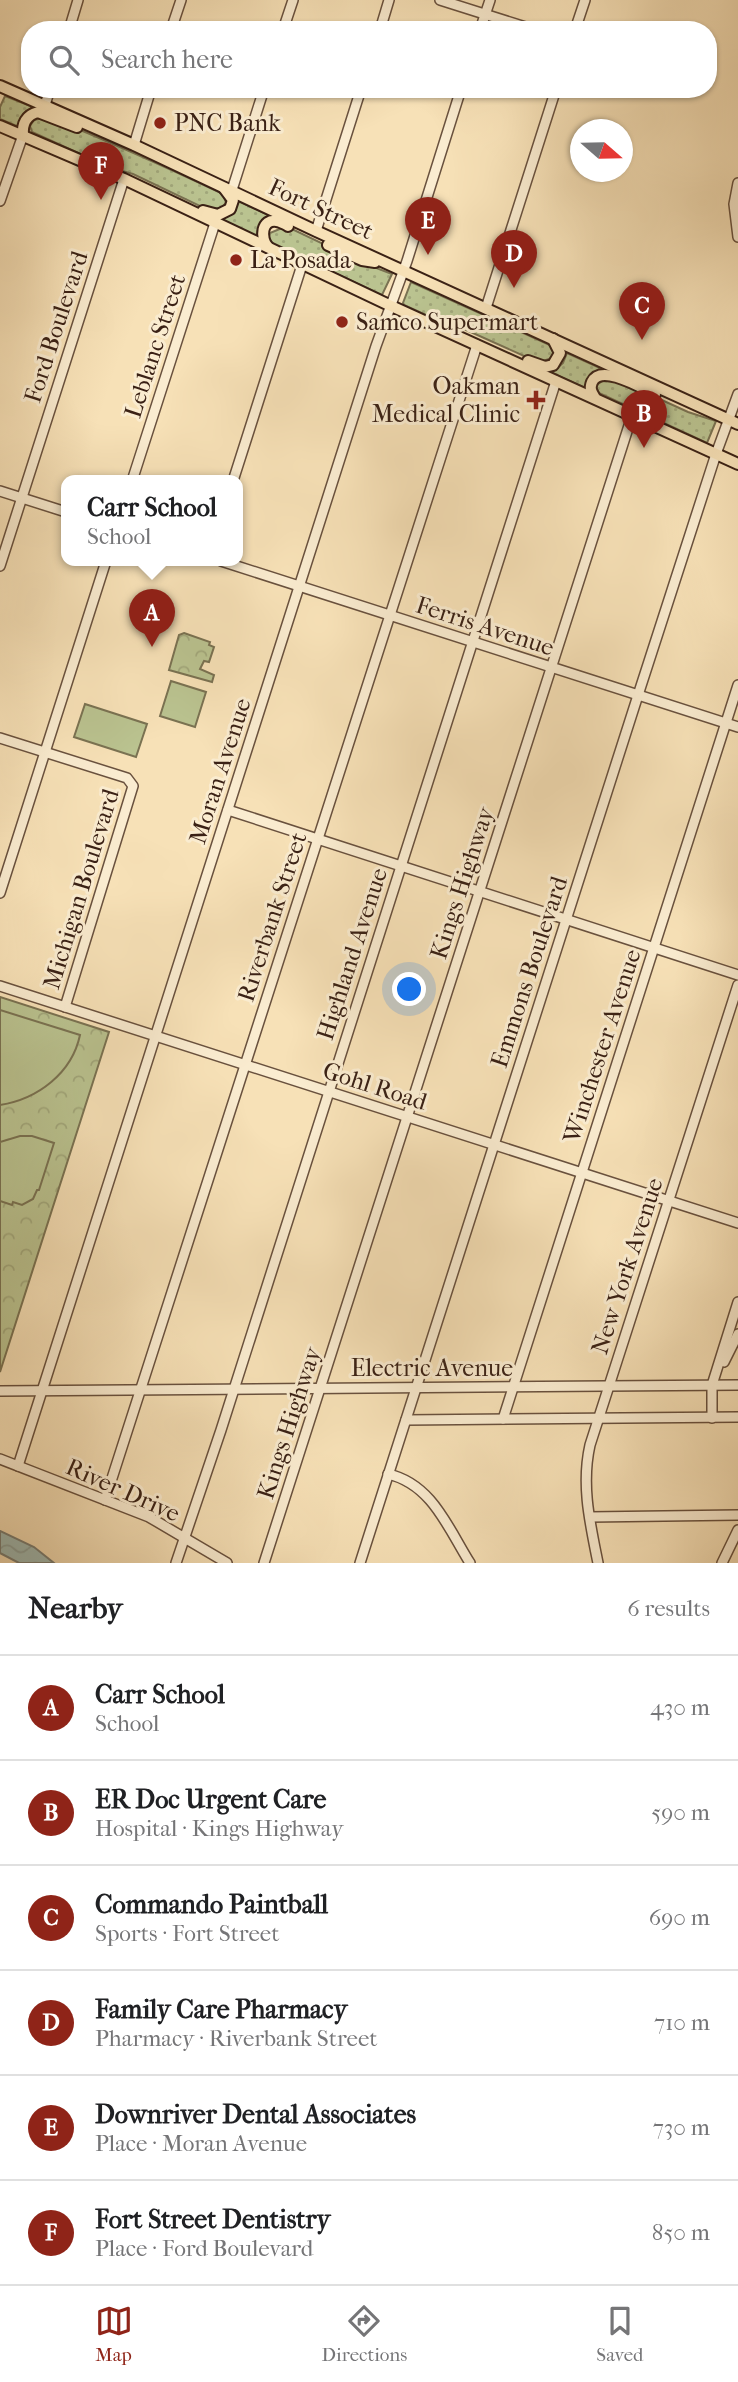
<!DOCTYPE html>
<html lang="en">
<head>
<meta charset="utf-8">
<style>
	body { margin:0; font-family:"IM FELL French Canon",serif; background:#f2f2f2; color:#202124 }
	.compass { position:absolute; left:570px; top:119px; width:63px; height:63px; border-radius:50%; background:#fff; box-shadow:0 2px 5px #0004; rotate:110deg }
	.you { position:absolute; left:410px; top:990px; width:24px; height:24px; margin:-18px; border:5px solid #fff; border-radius:50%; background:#1a73e8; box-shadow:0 0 0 10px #1a73e833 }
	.badge { display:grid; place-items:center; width:46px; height:46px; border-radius:50%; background:#8f2418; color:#fff; font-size:23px; font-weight:700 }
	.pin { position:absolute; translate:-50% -58px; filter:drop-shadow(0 2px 4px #0008) }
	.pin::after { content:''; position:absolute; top:37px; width:24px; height:21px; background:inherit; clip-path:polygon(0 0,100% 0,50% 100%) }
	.popup { position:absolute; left:61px; top:475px; width:182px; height:91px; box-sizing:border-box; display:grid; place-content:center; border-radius:14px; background:#fff; filter:drop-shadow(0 2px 5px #0005); font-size:23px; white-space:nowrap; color:#757577 }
	.popup b { font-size:26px; color:#202124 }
	.popup::after { content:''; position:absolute; left:50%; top:100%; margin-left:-14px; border:14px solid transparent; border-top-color:#fff }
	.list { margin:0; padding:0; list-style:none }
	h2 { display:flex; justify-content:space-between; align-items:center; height:91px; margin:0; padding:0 28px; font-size:30px }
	h2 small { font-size:23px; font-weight:400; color:#757577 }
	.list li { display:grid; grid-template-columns:46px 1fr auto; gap:21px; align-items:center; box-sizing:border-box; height:105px; padding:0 28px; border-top:2px solid #e0e0e0 }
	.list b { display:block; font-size:26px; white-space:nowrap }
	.list p { margin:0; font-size:23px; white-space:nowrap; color:#757577 }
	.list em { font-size:23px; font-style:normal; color:#757577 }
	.icon { flex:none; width:38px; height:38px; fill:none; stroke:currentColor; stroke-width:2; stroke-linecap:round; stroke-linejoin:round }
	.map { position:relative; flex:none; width:738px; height:1563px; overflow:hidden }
	.search { position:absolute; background:#fff; box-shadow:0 2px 5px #0004; left:21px; right:21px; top:21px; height:77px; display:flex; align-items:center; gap:18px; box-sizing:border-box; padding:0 24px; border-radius:28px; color:#757577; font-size:26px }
	.sheet { height:721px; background:#fff }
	nav { display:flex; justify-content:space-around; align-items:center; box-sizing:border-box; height:98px; border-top:2px solid #e0e0e0; background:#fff; font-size:19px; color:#757577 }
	nav a { display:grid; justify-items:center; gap:4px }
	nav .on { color:#8f2418 }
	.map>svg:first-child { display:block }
</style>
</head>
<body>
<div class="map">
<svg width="738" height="1563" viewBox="0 0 738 1563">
	<defs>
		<pattern id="grass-dots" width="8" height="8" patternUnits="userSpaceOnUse" patternTransform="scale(1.75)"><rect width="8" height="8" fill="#bac390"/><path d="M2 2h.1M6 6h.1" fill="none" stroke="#a1a77b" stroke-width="1.8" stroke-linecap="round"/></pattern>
		<pattern id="forest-crowns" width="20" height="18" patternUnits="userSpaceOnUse" patternTransform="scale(1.75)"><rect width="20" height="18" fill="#bac390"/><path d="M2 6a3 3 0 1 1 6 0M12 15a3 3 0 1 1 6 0" fill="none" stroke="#a1a77b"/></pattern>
		<pattern id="water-waves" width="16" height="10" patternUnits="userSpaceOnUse" patternTransform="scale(1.75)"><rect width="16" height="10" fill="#9fbcb6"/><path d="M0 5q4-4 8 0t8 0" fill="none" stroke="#8aa19c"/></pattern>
	</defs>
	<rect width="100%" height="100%" fill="#f7e1b7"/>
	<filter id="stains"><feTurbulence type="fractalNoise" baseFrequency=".00286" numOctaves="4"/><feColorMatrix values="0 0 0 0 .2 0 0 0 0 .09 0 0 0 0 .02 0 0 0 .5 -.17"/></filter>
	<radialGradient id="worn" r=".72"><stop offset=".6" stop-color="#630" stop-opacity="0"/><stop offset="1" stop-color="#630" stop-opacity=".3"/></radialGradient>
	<g fill="url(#grass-dots)" stroke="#7a7252" stroke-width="2">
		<path d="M5,96L33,107L24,114L19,127L0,119V107Z"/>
		<path d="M49,117C108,141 166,167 223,194L226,203L221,208L206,209L133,174L111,168L32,132L30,126L34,120Z"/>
		<path d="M238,201L273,217L260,230L258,237L222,220L234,211Z"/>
		<path d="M282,228L292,229L361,262L392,274L382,295L272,244L269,237L270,233Z"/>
		<path d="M411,282L552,346L555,352L552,358L540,362L533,360L464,329L437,320L404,305L403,303Z"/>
		<path d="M567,353L600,368L589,377L585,388L552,373L563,363Z"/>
		<path d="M606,379L618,380L688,412L716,421L707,443L599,393L596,387L598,384Z"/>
	</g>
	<g fill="url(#forest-crowns)" stroke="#7a7252" stroke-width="2">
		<path d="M184,633L210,642L209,645L214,647L209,662L204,661L200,669L214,675L212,682L169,670L179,635Z"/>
		<path d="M0,997L109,1032L0,1372Z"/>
	</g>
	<g fill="#bac390" stroke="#7a7252" stroke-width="2">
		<path d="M171,681L206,692L195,727L160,716Z"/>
		<path d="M85,704L147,724L136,757L74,737Z"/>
		<path d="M0,1010L80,1035C72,1073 38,1099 0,1105Z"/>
		<path d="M20,1136H32L54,1143L39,1190H37L33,1199L22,1205L13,1202L12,1205L0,1201V1142Z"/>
	</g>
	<path fill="url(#water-waves)" stroke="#777e76" stroke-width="2" d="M0,1531L34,1547L54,1563H19L0,1553Z"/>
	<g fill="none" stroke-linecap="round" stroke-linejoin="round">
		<g stroke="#69513e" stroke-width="12">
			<g id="minor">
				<path d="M440,0L535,30"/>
				<path d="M69,30L78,0"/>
				<path d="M171,30L181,0"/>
				<path d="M283,30L293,0"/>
				<path d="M380,30L389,0"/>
				<path d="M480,30L490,0"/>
				<path d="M575,30L585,0"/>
				<path d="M45,105L50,89"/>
				<path d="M134,145L151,89"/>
				<path d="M738,183L734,204L738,237"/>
				<path d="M232,190L264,89"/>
				<path d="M0,201L23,135"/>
				<path d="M316,231L361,89"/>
				<path d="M486,308L556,89"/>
				<path d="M132,481L215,223"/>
				<path d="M233,481L302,265"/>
				<path d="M0,491L66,512"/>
				<path d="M221,561L738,727"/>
				<path d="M0,566L124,179"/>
				<path d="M0,738L127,778L133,786L65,1007"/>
				<path d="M228,810L738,975"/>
				<path d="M0,893L106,561"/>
				<path d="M0,986L738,1223"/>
				<path d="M724,1362L738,1334"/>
				<path d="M0,1391L738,1385"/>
				<path d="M712,1418V1385L738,1302"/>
				<path d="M503,1419L738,685"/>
				<path d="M406,1420L738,1417"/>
				<path d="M0,1459L149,1517L227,1563"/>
				<path d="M18,1466L376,346L407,261L461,89"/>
				<path d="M388,1474C432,1484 448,1528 470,1563"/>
				<path d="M105,1500L477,345"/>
				<path d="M590,1517L738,1515"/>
				<path d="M176,1563L221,1430L556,381"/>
				<path d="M264,1563L632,416"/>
				<path d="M360,1563L640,689L716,454L738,394"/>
				<path d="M598,1563C590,1523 581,1485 590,1445L738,985"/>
				<path d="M722,1563L738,1530"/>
			</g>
		</g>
		<g stroke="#3a2115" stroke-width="14">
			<g id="major">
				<path d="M0,86L134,145L316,231L738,424"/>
				<path d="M0,126L124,179L389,305L738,464"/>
				<path d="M23,135C22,124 26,115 38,112L77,127"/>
				<path d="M203,211L218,215L230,209L233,200L224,188"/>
				<path d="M328,245L362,260L375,262"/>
				<path d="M268,247C260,239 261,218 277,221C278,221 288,225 288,226"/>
				<path d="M528,361L545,367L553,365L560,353L553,339"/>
				<path d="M595,398C592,393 589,389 592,382C601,363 642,388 655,394"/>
			</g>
		</g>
		<use href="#minor" stroke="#faecd0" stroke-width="9"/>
		<use href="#major" stroke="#f7e1b7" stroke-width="10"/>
	</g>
	<g fill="#8f2418" stroke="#faecd0" stroke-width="2.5">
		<circle cx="160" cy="123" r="7"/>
		<circle cx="236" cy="260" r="7"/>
		<circle cx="342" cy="322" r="7"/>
		<path d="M532.5 389.5h7v7h7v7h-7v7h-7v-7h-7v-7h7z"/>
	</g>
	<g text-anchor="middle" stroke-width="6" stroke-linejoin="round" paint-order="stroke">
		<g font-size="24" fill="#3a2115" stroke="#faecd0" text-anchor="start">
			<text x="174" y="131">PNC Bank</text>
			<text x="250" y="268">La Posada</text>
			<text x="356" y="330">Samco Supermart</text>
			<text x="520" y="394" text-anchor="end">Oakman<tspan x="520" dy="28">Medical Clinic</tspan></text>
		</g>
		<g font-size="24" fill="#3a2115" stroke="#faecd0">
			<text transform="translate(321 209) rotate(25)" y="8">Fort Street</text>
			<text transform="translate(56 327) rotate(-72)" y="8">Ford Boulevard</text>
			<text transform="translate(155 346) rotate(-72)" y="8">Leblanc Street</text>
			<text transform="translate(485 626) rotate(18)" y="8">Ferris Avenue</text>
			<text transform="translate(220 771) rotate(-72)" y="8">Moran Avenue</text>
			<text transform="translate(462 883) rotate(-72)" y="8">Kings Highway</text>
			<text transform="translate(81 889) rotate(-73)" y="8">Michigan Boulevard</text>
			<text transform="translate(272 917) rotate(-72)" y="8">Riverbank Street</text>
			<text transform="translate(352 954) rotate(-72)" y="8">Highland Avenue</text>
			<text transform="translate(529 972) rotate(-72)" y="8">Emmons Boulevard</text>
			<text transform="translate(602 1046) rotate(-72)" y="8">Winchester Avenue</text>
			<text transform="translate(375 1086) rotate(18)" y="8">Gohl Road</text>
			<text transform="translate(627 1266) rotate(-72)" y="8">New York Avenue</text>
			<text x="432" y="1376">Electric Avenue</text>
			<text transform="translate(289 1423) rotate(-72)" y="8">Kings Highway</text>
			<text transform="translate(123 1490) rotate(24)" y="8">River Drive</text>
		</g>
	</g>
	<rect width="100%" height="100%" filter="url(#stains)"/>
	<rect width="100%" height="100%" fill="url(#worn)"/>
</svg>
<svg class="compass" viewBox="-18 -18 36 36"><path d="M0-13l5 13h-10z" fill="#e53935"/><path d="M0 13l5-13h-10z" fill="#757577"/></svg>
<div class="you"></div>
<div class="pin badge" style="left:152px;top:647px">A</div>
<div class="popup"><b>Carr School</b>School</div>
<div class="pin badge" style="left:644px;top:448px">B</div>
<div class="pin badge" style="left:642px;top:340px">C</div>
<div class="pin badge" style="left:514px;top:288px">D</div>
<div class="pin badge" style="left:428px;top:255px">E</div>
<div class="pin badge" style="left:101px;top:200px">F</div>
<div class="search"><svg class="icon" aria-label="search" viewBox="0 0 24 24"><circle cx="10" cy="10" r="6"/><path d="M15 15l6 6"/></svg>Search here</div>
</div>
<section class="sheet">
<h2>Nearby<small>6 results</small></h2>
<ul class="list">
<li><span class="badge">A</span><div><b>Carr School</b><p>School</p></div><em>430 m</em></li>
<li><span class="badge">B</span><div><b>ER Doc Urgent Care</b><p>Hospital · Kings Highway</p></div><em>590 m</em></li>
<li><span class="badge">C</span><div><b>Commando Paintball</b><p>Sports · Fort Street</p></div><em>690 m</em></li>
<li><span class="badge">D</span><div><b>Family Care Pharmacy</b><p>Pharmacy · Riverbank Street</p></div><em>710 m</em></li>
<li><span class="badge">E</span><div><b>Downriver Dental Associates</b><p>Place · Moran Avenue</p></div><em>730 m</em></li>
<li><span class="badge">F</span><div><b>Fort Street Dentistry</b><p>Place · Ford Boulevard</p></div><em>850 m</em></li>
</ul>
</section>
<nav>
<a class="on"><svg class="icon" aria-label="map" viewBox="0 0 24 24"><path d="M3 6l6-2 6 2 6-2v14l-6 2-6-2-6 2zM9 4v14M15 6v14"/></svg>Map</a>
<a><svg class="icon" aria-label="directions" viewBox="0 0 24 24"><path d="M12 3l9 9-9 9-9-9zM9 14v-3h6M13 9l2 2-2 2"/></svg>Directions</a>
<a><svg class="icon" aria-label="saved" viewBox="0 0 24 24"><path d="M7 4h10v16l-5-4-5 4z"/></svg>Saved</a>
</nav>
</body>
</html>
